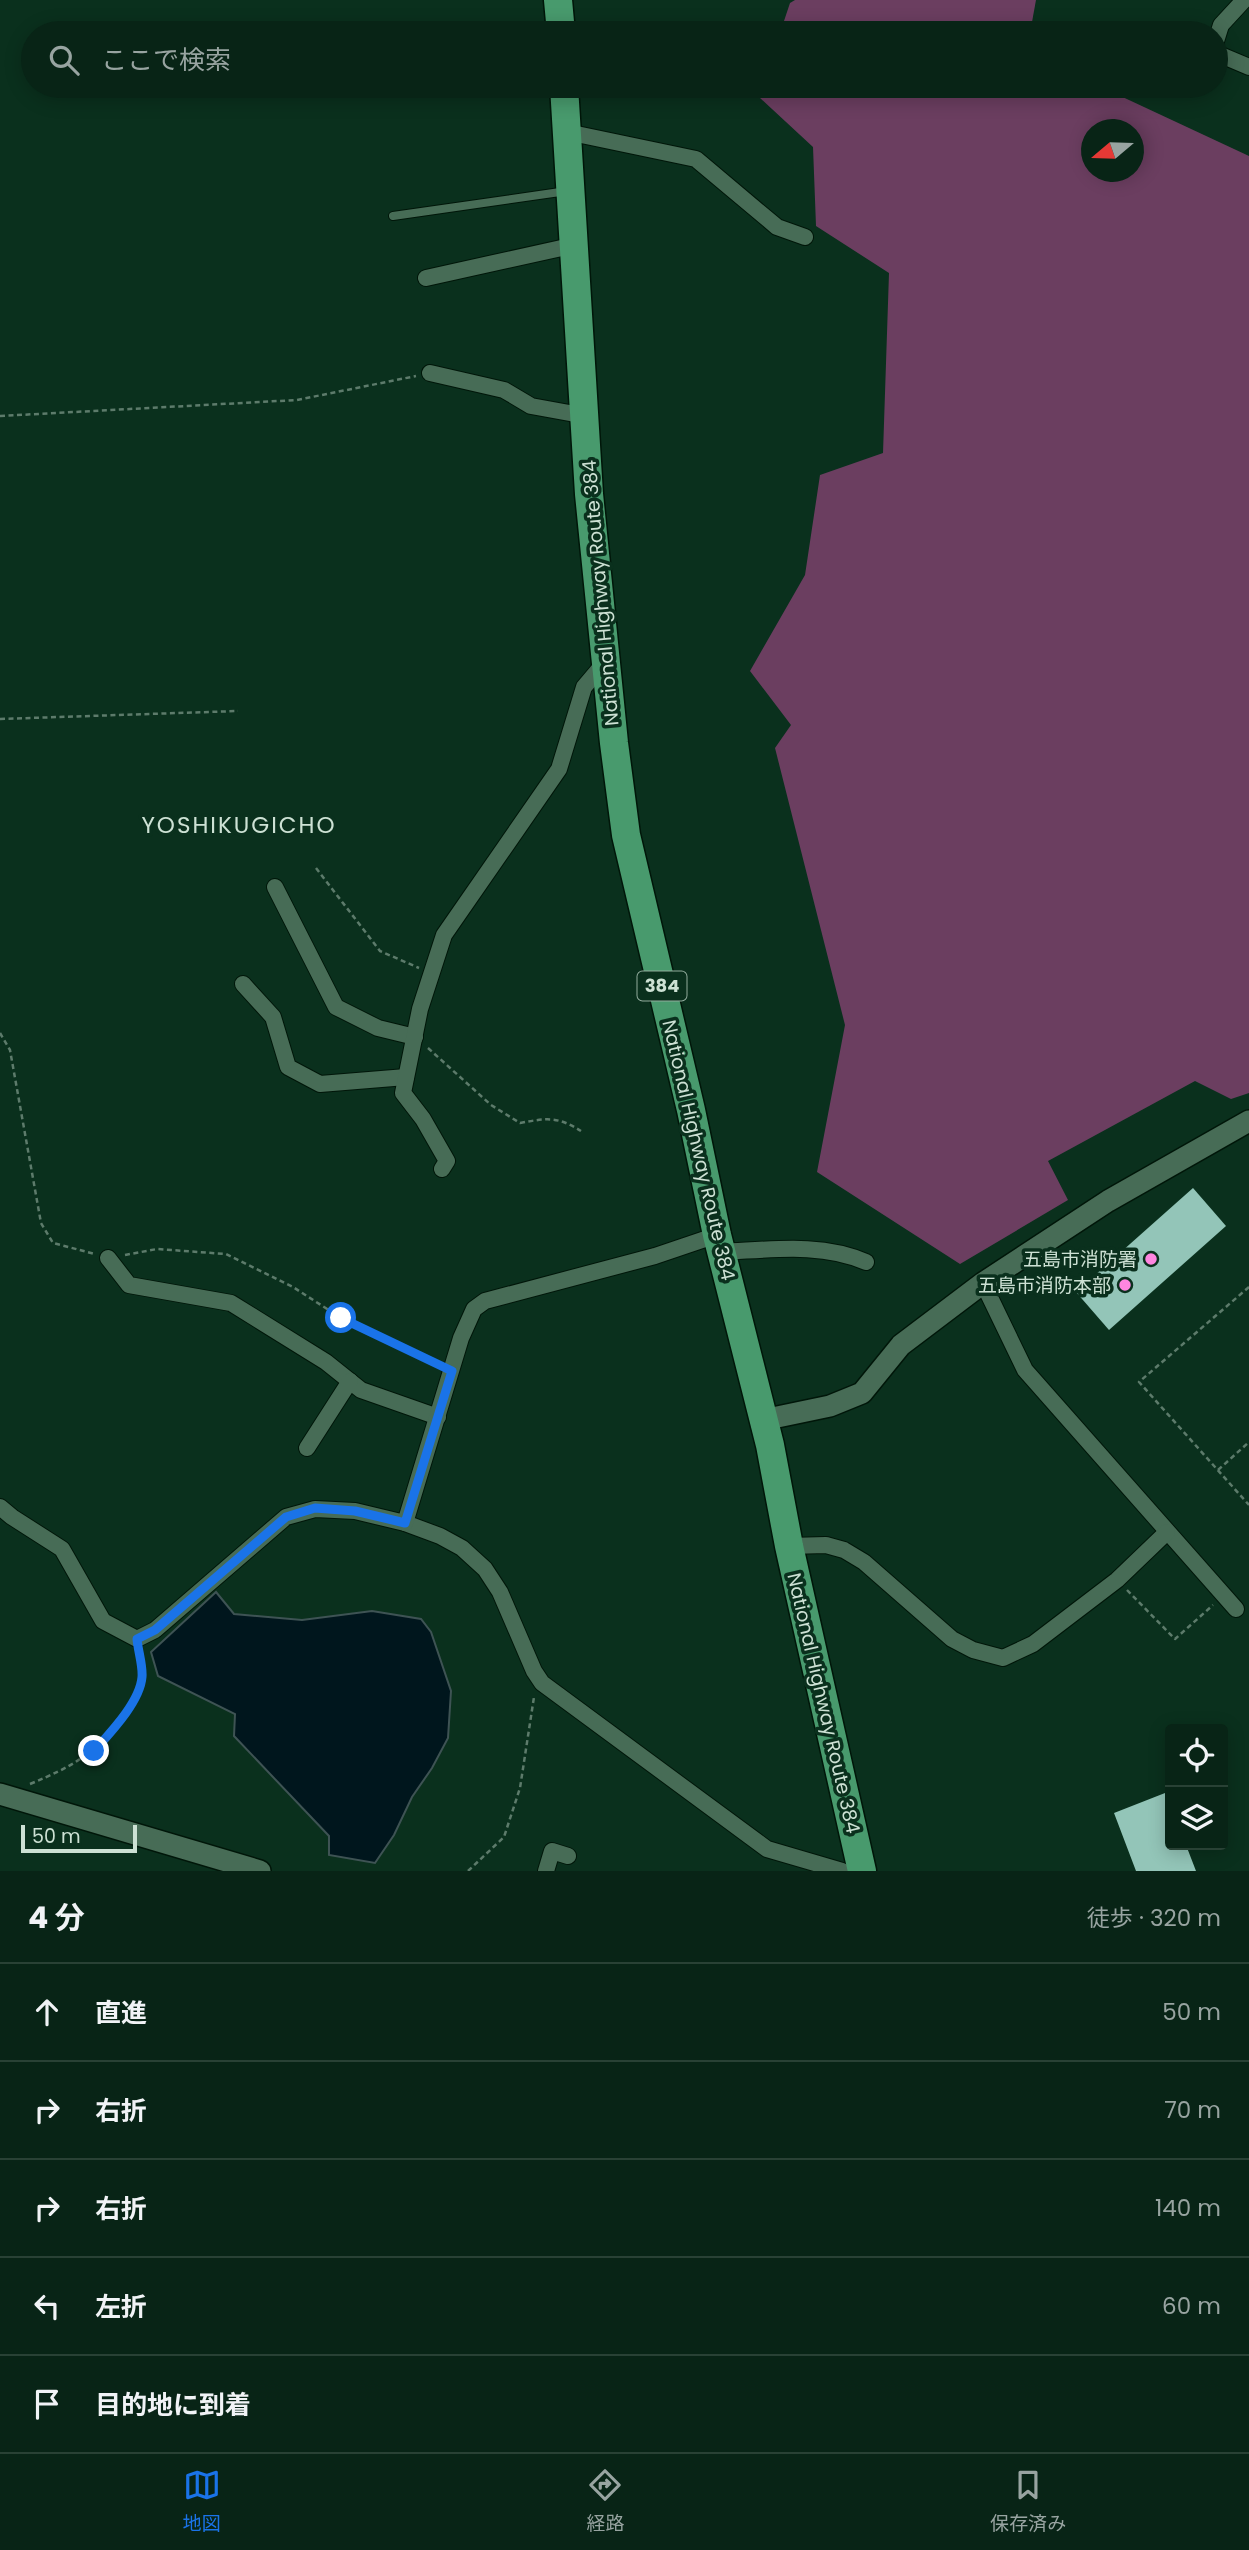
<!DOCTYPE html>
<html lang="ja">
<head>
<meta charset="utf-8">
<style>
	body { margin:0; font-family:Poppins,"Noto Sans JP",sans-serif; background:#112c1f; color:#f1f3f6 }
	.controls { position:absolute; right:21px; bottom:21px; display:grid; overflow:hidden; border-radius:7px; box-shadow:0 4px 18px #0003 }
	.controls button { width:63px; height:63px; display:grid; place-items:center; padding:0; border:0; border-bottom:2px solid #294135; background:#082416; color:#f1f3f6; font:35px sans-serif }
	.compass { position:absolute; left:1081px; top:119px; width:63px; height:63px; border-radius:50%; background:#082416; box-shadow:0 4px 18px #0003; rotate:251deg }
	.scale { position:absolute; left:21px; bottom:18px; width:116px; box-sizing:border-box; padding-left:7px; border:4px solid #cde1d4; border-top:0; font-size:19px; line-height:24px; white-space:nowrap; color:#cde1d4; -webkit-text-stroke:5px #0a301d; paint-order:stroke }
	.stop { position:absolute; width:21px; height:21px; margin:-16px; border:5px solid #1a73e8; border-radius:50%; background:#fff }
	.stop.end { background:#1a73e8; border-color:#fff; box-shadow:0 2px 7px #0008 }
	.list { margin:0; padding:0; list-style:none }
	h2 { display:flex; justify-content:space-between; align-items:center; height:91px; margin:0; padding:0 28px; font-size:30px }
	h2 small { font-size:23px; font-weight:400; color:#98a4a1 }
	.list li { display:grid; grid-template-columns:46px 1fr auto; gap:21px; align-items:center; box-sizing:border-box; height:98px; padding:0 28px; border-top:2px solid #294135 }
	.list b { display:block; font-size:26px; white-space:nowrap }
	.list em { font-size:23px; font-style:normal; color:#98a4a1 }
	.icon { flex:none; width:38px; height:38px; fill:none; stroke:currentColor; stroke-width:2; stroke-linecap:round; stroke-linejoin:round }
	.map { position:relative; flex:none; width:1249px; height:1871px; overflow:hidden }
	.search { position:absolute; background:#082416; box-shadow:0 4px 18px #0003; left:21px; right:21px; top:21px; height:77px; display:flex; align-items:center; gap:18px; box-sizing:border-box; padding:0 24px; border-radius:38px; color:#98a4a1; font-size:26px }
	.sheet { height:581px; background:#082416 }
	nav { display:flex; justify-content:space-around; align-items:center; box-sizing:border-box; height:98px; border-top:2px solid #294135; background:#082416; font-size:19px; color:#98a4a1 }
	nav a { display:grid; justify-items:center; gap:4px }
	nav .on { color:#1a73e8 }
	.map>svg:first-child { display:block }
</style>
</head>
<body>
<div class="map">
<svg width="1249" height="1871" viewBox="0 0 1249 1871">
	<rect width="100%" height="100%" fill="#0a301d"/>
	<g fill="#6b3e60" fill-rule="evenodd">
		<path d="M795,0H1036L1030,33H780L790,3Z"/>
		<path d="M763,86H1099L1249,156V1093L1231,1099L1195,1081L1048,1161L1068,1200L960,1264L817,1172L845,1025L775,748L791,725L750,671L805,575L820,475L883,453L889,273L816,226L813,147L759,97ZM1092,130H1134V172H1092Z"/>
	</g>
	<path fill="#00161d" stroke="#3e5354" stroke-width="2" d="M216,1592L234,1614L302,1620L372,1611L421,1619L431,1632L451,1691L448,1738L432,1768L412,1797L394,1835L375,1863L329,1855V1836L234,1736L235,1714L158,1676L151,1652Z"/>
	<g fill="#93c5b8">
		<path d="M1193,1188L1226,1226L1109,1330L1076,1292Z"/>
		<path d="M1165,1793L1170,1806V1845H1186L1196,1871H1136L1114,1813Z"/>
	</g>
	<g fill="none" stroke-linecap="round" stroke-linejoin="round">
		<g stroke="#001609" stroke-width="10">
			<path id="lane" d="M393,216L567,191"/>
		</g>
		<g stroke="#001609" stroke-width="18">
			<g id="street">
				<path d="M1166,33H1171"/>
				<path d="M1216,41L1221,25L1244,0"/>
				<path d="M1216,53L1249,67"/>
				<path d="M567,132L696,159L777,227L805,237"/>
				<path d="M426,278L575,245"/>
				<path d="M430,373L504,390L531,406L586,416"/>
				<path d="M275,887L336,1007L378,1028L415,1037"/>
				<path d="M243,984L273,1017L288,1067L320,1084L406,1077"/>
				<path d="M442,1169L447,1161L423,1119L403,1093L420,1009L444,935L559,769L584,687L606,661"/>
				<path d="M721,1252C769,1250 821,1242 866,1262"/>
				<path d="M108,1258L129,1285L231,1303L326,1362L361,1390L438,1417"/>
				<path d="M983,1283L1025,1370L1236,1609"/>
				<path d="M307,1448L350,1381"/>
				<path d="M0,1507L12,1517L62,1549L103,1621L137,1639L155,1630L286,1517L315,1509L355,1511L405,1523L440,1536L462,1548L485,1569L500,1592L534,1671L542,1683L767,1849L842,1871"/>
				<path d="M405,1523L461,1338L474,1309L485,1301L655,1256L717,1235"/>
				<path d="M789,1546L826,1545L844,1550L864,1562L952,1639L973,1650L1003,1658L1033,1644L1117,1580L1167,1532"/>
				<path d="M546,1871L552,1851L568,1856"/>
			</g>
		</g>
		<g stroke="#001609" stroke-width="24">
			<g id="secondary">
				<path d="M763,1420L830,1406L862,1393L901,1345L983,1283L1108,1201L1249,1121"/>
				<path d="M0,1794L260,1871"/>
			</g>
		</g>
		<g stroke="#001609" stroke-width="31">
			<g id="highway">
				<path d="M558,0L561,33"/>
				<path d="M564,86L589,494L614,743L626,835L691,1110L717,1235L770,1445L789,1546L862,1871"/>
			</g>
		</g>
		<g stroke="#5d7b6b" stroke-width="2.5" stroke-dasharray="5 3.5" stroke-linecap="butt">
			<path d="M0,416L297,400L416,376"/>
			<path d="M0,719L238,711"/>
			<path d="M316,868L380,951L419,968"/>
			<path d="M0,1033L10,1050L41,1223L53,1243L95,1254"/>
			<path d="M428,1048L491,1105L520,1123C547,1118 557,1116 581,1131"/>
			<path d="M125,1255L157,1249L226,1254L293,1287L341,1318L438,1363"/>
			<path d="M1249,1287L1139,1382L1249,1505"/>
			<path d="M1218,1470L1249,1442"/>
			<path d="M1127,1590L1175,1639L1213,1605"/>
			<path d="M30,1784C73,1766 92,1756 121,1718C130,1707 139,1694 141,1680C143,1671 140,1661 138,1653"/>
			<path d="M468,1871L504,1837L520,1788L534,1697"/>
		</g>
		<use href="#lane" stroke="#476c56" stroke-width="8"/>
		<use href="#street" stroke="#476c56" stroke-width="16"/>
		<use href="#secondary" stroke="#476c56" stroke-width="21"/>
		<use href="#highway" stroke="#489a6d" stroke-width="28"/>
	</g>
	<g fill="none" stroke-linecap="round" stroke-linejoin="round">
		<path stroke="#1a73e8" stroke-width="9" d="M94,1751C110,1733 140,1702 142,1677C143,1665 138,1651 137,1639L155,1630L286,1517L315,1508L355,1511L405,1523L452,1371L341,1318"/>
	</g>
	<g fill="#fe86e0" stroke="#0a301d" stroke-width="2.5">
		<circle cx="1151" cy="1259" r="7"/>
		<circle cx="1125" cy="1285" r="7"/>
	</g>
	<g text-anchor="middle" stroke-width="7" stroke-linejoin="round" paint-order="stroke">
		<rect fill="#0a301d" stroke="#92ac9d" stroke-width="2" x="637.5" y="971.5" width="49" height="29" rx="5"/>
		<g font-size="18" font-weight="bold" fill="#cde1d4">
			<text x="662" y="992">384</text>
		</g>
		<g font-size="19" fill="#cde1d4" stroke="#0a301d">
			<text transform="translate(600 593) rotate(-95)" y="7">National Highway Route 384</text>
			<text transform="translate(699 1150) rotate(77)" y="7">National Highway Route 384</text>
			<text transform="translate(824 1703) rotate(77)" y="7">National Highway Route 384</text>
		</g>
		<g font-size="19" fill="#cde1d4" stroke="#0a301d" text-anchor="end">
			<text x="1137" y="1266">五島市消防署</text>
			<text x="1111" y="1292">五島市消防本部</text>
		</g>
		<g font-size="23" letter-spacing="2" fill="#cde1d4" stroke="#0a301d">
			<text x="239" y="833">YOSHIKUGICHO</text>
		</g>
	</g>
</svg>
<div class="controls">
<button><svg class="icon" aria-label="locate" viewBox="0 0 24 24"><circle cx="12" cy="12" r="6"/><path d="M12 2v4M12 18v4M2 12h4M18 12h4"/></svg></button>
<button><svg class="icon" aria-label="layers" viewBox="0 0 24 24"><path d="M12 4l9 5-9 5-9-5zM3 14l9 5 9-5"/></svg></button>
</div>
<svg class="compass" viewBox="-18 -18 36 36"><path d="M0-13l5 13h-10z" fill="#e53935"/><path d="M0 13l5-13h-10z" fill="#98a4a1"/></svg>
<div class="scale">50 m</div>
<div class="stop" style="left:341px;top:1318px"></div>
<div class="stop end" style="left:94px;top:1751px"></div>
<div class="search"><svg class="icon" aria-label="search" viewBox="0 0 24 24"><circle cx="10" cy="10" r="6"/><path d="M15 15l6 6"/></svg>ここで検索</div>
</div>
<section class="sheet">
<h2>4 分<small>徒歩 · 320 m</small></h2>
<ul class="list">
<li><svg class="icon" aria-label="ahead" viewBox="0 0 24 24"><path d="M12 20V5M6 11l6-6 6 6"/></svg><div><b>直進</b></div><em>50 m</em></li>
<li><svg class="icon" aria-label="right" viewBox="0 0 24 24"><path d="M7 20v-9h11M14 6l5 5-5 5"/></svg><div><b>右折</b></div><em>70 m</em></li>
<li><svg class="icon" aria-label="right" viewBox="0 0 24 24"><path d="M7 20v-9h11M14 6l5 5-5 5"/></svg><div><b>右折</b></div><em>140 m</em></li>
<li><svg class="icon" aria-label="left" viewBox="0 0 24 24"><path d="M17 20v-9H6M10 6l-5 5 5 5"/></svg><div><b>左折</b></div><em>60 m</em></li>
<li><svg class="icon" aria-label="arrive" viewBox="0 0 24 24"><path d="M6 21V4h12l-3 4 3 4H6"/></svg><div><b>目的地に到着</b></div></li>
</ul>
</section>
<nav>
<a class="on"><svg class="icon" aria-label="map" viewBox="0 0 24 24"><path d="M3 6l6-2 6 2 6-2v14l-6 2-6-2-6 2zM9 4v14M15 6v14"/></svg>地図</a>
<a><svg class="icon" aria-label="directions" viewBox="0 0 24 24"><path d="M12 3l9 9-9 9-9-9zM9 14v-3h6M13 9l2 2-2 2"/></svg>経路</a>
<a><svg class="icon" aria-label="saved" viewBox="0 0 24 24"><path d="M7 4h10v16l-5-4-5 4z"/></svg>保存済み</a>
</nav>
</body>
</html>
